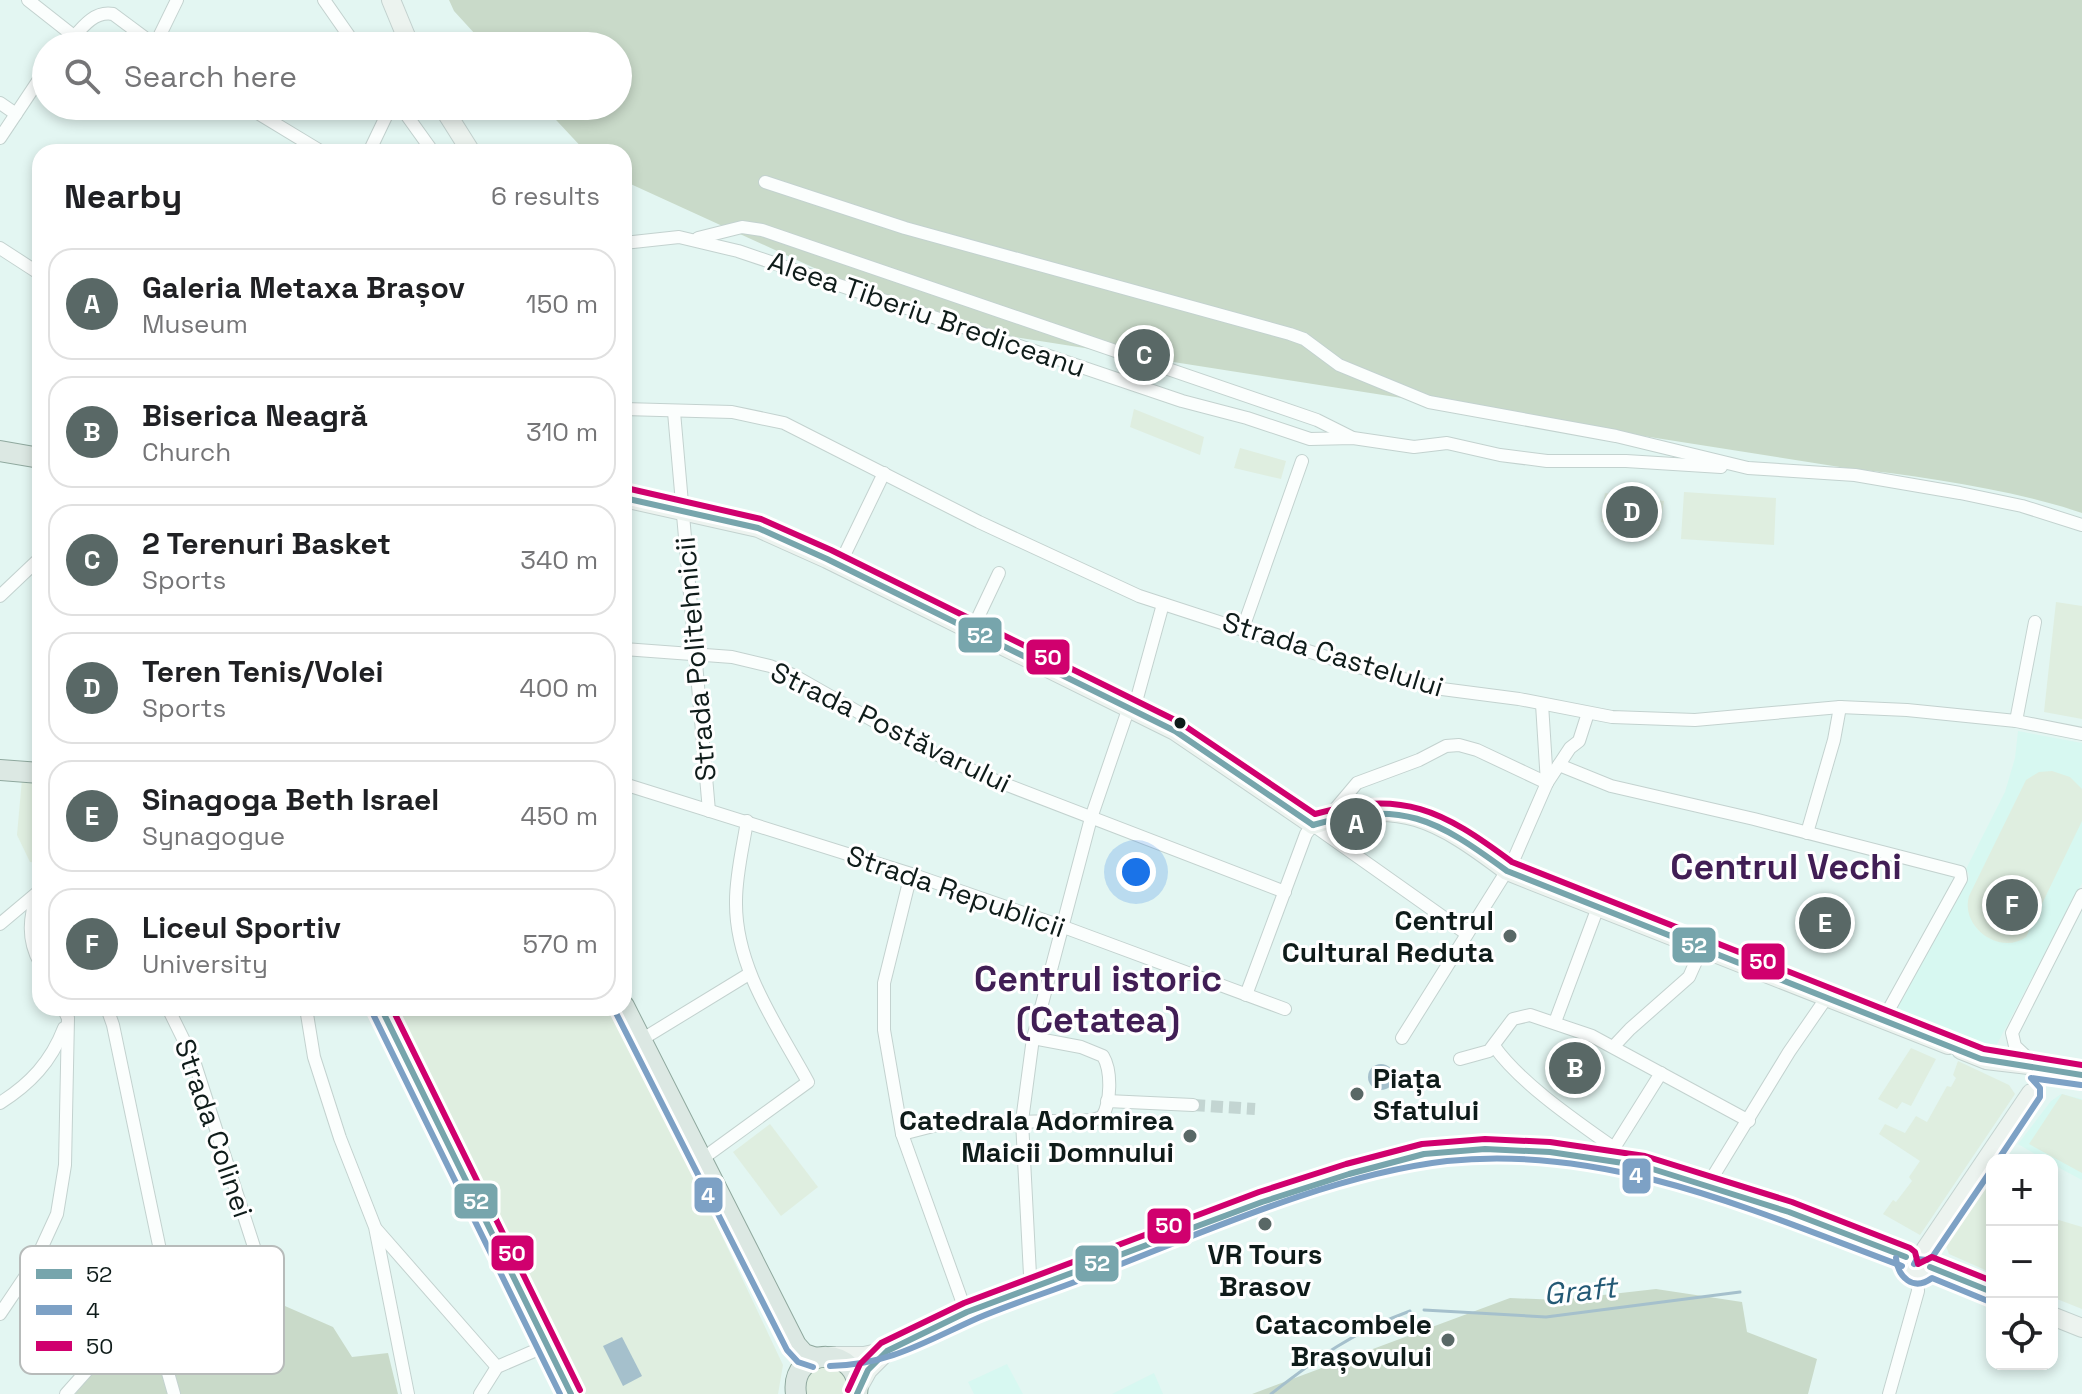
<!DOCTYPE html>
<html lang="en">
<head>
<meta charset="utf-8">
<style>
	body { margin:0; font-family:"Space Grotesk",sans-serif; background:#f2f2f2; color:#202124 }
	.controls { position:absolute; right:24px; bottom:24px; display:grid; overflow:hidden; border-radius:16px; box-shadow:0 4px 12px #0003 }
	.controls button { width:72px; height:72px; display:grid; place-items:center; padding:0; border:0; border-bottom:2px solid #e0e0e0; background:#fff; color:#202124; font:40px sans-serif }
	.you { position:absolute; left:1136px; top:872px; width:28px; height:28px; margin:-20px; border:6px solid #fff; border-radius:50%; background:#1a73e8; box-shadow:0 0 0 12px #1a73e833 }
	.badge { display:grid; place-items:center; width:52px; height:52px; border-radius:50%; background:#596866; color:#fff; font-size:26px; font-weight:700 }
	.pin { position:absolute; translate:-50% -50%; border:4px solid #fff; box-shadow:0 2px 8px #0006 }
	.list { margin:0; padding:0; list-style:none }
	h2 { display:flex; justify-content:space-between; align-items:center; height:104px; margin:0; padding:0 32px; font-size:34px }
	h2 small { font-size:26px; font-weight:400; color:#757577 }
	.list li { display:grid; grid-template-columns:52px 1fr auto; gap:24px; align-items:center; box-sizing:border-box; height:112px; margin:0 16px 16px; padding:0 16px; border:2px solid #e0e0e0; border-radius:24px }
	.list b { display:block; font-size:30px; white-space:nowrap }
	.list p { margin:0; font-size:26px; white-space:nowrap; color:#757577 }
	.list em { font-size:26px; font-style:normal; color:#757577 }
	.icon { flex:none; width:44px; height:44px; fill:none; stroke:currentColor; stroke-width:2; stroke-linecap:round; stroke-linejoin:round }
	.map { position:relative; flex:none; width:2082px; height:1394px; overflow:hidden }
	.search { position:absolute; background:#fff; box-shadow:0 4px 12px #0003; left:32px; top:32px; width:600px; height:88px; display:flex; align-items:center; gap:20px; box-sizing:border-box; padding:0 28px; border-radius:44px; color:#757577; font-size:30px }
	.panel { position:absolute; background:#fff; box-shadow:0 4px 12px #0003; left:32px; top:144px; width:600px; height:872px; border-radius:24px }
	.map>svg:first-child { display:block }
</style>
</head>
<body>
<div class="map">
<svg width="2082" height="1394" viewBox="0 0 2082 1394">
	<rect width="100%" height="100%" fill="#e3f6f2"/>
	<g fill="#d7f8f1">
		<path d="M2018,731L2082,743V883L1996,1046L1965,1040L1893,1015L1969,877L1968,872L1965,871L2005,792L2015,758Z"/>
		<path d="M2061,1094L2082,1099V1180L2052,1164V1160H2045L2018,1144L2051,1101Z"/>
		<path d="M1007,1364L1023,1394H974L968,1382Z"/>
		<path d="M1154,1373L1163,1394H1112Z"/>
	</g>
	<g fill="#dfeee0">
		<path d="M1134,409L1204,437L1200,455L1130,427Z"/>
		<path d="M1240,448L1286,461L1281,479L1234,468Z"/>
		<path d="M1684,492L1776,498L1774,545L1681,539Z"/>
		<path d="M1605,493L1664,501L1659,531L1601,522Z"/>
		<path d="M2056,602L2082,606V719L2044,712Z"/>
		<path d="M2052,771L2070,777L2082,789V821L2026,937C2000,956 1960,927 1969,896L2026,780L2039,772Z"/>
		<path d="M22,779L40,780L39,863L30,862L17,835Z"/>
		<path d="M415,1008H610L679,1145L783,1365L778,1394H582L396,1017Z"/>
		<path d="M1911,1048L1936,1059L1911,1106L1902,1102L1897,1109L1878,1099Z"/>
		<path d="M1958,1061L2009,1085L2015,1094L1920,1235L1883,1214L1893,1200L1896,1202L1912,1181L1909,1177L1920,1161L1879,1134L1885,1124L1905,1133L1916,1116L1927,1122L1947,1086L1951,1087L1956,1078L1953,1075Z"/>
		<path d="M2062,1094L2082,1100V1173L2029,1144Z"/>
		<path d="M770,1124L818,1187L781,1216L733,1152Z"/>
		<path d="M1989,1183L1992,1185V1273L1949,1254L1946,1246Z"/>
		<path d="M2052,1218L2082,1227V1309L2052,1297Z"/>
		<path d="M826,1363L846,1373L850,1394H803L806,1374Z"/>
	</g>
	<g fill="#c9dac9">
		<path d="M449,0H2082V513C2010,489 1921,476 1846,468L939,325L624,181V152H586L543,106H618V46H486L454,11Z"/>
		<path d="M230,1282L333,1327L352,1357L388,1353L398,1394H75L165,1286Z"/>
		<path d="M1656,1289L1742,1302L1747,1332L1817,1359L1808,1394H1252L1510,1298L1559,1300Z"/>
	</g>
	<g fill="#a5c0cc">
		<circle cx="1381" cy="1077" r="13"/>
		<path d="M622,1337L642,1376L623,1386L603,1346Z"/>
	</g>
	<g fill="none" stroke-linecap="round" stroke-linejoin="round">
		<g stroke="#a5c0cc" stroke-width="3">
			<path d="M1424,1310L1546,1317L1740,1292"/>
			<path d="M1271,1394C1317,1358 1355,1331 1410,1311"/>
		</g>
		<path stroke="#c3d5d2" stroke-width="12" stroke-dasharray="12 6" stroke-linecap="butt" d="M1193,1105L1255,1109"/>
		<g stroke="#c3d2cf" stroke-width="14">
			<g id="street">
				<path d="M28,0L75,37"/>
				<path d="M324,0L356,46"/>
				<path d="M155,45L177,0"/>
				<path d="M66,46C79,32 92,10 113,14L156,46"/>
				<path d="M0,103L16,114"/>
				<path d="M246,106L322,152"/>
				<path d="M400,106L433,152"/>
				<path d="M0,138L46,69"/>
				<path d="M369,152L391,106"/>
				<path d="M765,182L905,228L1290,334L1304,339L1339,365L1429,402L1616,436L1748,468L1855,475L1960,493L2022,506L2082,525"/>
				<path d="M698,238L742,227L762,230L1317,420L1351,437"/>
				<path d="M624,243L679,237L738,251L1182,401L1247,418L1310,439L1353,438L1414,447L1447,443L1500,455L1547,461H1626L1721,467"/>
				<path d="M0,248L40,274"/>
				<path d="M624,409L732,412L784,423L979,522L1139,596L1354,666L1442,689L1519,699L1612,717L1695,720L1840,707L1907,710L2016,721L2082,734"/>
				<path d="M674,412L709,811"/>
				<path d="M839,566L884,473"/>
				<path d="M0,596L40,558"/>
				<path d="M1243,628L1302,461"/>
				<path d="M972,630L999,573"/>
				<path d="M624,649L732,657L770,666L793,675L916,745L989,778L1285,892"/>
				<path d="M1542,704L1547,783"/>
				<path d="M1134,709L1163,604"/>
				<path d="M2016,721L2035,622"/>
				<path d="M1559,765L1611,786L1754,819L1960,872L1961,879L1883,1020"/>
				<path d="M624,784L911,874L1061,926L1285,1009"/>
				<path d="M1325,821L1357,783L1419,760L1446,746L1459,745L1477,750L1547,783"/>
				<path d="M1807,833L1834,740L1840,707"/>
				<path d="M911,874L884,983V1030L902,1134L962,1301"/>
				<path d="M38,892C29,917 27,939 40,963"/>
				<path d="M0,924L38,892"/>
				<path d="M1246,995L1306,834L1313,825L1467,934"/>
				<path d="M107,1008L113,1025L160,1250L161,1265L157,1289"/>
				<path d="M168,1008L194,1061L255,1250"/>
				<path d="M306,1008L314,1057L340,1138L375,1227L408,1394"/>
				<path d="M1555,1022L1598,907"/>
				<path d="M1402,1038L1513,861L1547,783L1570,748L1579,741L1588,713"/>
				<path d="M641,1040L749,974"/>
				<path d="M1494,1046C1520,1083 1576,1121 1614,1148L1661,1073"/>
				<path d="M1614,1046L1630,1029L1689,977L1702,948"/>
				<path d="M1460,1059L1489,1051L1513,1019L1530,1015L1592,1036L1749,1121"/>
				<path d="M2034,1064L2015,1046L2012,1033L2082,895"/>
				<path d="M1107,1101L1193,1105"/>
				<path d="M0,1103C30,1084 51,1062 64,1028"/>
				<path d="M902,1134L941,1124L1093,1120L1102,1117C1111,1103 1112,1071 1103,1056L1081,1047L1033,1038"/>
				<path d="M702,1159L808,1082C777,1025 735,968 736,901C736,874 743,847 747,821"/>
				<path d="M1712,1178L1789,1052L1827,997"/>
				<path d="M377,1230L497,1367"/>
				<path d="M1030,1275L1022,1121L1033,1038L1091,818L1129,707"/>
				<path d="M0,1314L35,1262L57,1214L65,1165L68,1018L63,1008"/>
				<path d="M66,1394L99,1357L137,1304L157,1289L165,1293L171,1301L172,1310L161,1348L174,1394"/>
				<path d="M480,1394L497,1367L548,1345"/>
				<path d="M1889,1394L1918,1291L1917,1274"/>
			</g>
		</g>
		<g stroke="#c3d2cf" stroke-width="20">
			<g id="secondary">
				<path d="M391,0L410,46"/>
				<path d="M442,106L471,152"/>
				<path d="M624,498L758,528L827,559L1175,731L1313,825C1399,795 1438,819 1507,871L1948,1045"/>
				<path d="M1961,1050L1986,1060L2037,1066L2044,1071L2082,1075"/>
				<path d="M1925,1250L2031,1093"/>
				<path d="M1906,1257L1907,1267L1913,1273L1921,1274L1930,1267"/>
				<path d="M1930,1267L1992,1292"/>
				<path d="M2052,1316L2082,1328"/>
				<path d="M830,1356H864L887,1351L967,1312L1262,1202L1388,1162L1447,1152L1485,1149L1550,1152L1643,1166L1789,1212L1906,1257"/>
				<path d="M858,1388L868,1370L887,1351"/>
			</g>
		</g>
		<g stroke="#8fa89e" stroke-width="22">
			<g id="primary">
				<path d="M0,451L40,458"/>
				<path d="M0,770L40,773"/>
				<path d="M624,1006L796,1345L804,1354L816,1358"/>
				<path d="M381,1008L571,1394"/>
				<path d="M796,1394C789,1344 864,1345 857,1394"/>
			</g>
		</g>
		<use href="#street" stroke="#fbfefd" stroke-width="12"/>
		<use href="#secondary" stroke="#ecf3ef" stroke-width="18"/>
		<use href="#primary" stroke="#dce8e3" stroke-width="20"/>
		<g stroke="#fff" stroke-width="12">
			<g id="bus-1">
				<path d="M624,498L758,528L827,559L1175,731L1313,825"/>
				<path d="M1313,825C1402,799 1436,819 1507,871L1981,1059L2082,1075"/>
				<path d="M381,1008L571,1394"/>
				<path d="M1930,1267L1992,1292"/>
				<path d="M857,1394L868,1370L887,1351L967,1312L1262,1202L1349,1174L1424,1154L1485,1149L1550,1152L1643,1166L1789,1212L1906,1257"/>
			</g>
		</g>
		<g stroke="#fff" stroke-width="12">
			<g id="bus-2">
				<path d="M615,1011L787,1350L798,1362L813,1367"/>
				<path d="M372,1012L560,1394"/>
				<path d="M1998,1160L2040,1097V1088L2031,1078L2081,1085"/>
				<path d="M1896,1258C1898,1277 1913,1292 1932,1278L1988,1301"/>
				<path d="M1914,1264L1917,1259L1927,1260L1933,1256L1992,1169"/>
				<path d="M830,1366C889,1365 926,1341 978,1318C1011,1304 1046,1293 1080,1280C1193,1237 1327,1175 1447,1161C1607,1144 1757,1212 1902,1266"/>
			</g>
		</g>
		<g stroke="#fff" stroke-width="12">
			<g id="bus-3">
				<path d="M626,488L761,519L831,550L1179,722L1315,814C1403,789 1442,810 1512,862L1984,1049L2082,1065"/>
				<path d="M392,1008L580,1390"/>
				<path d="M848,1390L860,1364L881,1343L964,1303L1259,1192L1346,1164L1422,1144L1485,1139L1550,1142L1645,1156L1792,1202L1910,1248L1915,1252L1918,1264L1932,1257L1992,1281"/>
			</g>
		</g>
		<use href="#bus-1" stroke="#77a5ac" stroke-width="6"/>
		<use href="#bus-2" stroke="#7da1c5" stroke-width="6"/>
		<use href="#bus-3" stroke="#d0006e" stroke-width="6"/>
	</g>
	<circle fill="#0f1c1a" stroke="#fff" stroke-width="3" cx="1180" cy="723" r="7"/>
	<g fill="#596866" stroke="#fff" stroke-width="3">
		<circle cx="1510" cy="936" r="8"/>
		<circle cx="1357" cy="1094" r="8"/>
		<circle cx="1190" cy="1136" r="8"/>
		<circle cx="1265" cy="1224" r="8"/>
		<circle cx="1448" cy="1340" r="8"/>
	</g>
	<g text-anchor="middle" stroke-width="6" stroke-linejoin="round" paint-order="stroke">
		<g font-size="28" fill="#0f1c1a" stroke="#fff">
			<text transform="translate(927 314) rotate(19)" y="10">Aleea Tiberiu Brediceanu</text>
			<text transform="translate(1333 654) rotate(17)" y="10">Strada Castelului</text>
			<text transform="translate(695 659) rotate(-95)" y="10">Strada Politehnicii</text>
			<text transform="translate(891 727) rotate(26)" y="10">Strada Postăvarului</text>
			<text transform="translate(956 891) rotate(19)" y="10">Strada Republicii</text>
			<text transform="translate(214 1128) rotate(71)" y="10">Strada Colinei</text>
		</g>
		<g font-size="28" font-weight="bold" fill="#0f1c1a" stroke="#fff" text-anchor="end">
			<text x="1494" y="930">Centrul<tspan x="1494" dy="32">Cultural Reduta</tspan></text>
			<text x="1373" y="1088" text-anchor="start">Piața<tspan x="1373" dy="32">Sfatului</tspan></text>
			<text x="1174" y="1130">Catedrala Adormirea<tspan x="1174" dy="32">Maicii Domnului</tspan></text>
			<text x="1265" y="1264" text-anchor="middle">VR Tours<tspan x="1265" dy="32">Brasov</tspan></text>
			<text x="1432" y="1334">Catacombele<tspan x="1432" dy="32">Brașovului</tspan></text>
		</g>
		<g font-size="30" font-style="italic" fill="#235975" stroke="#fff">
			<text transform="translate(1580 1291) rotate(-6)" y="10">Graft</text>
		</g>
		<g font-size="36" font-weight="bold" fill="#411e55" stroke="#fff">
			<text x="1786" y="879">Centrul Vechi</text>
			<text x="1098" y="991">Centrul istoric<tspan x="1098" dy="41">(Cetatea)</tspan></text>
		</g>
	</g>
	<rect x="20" y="1246" width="264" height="128" rx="12" fill="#fff" stroke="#b7bbba" stroke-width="2"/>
	<rect x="36" y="1269" width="36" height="10" fill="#77a5ac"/>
	<rect x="36" y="1305" width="36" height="10" fill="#7da1c5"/>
	<rect x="36" y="1341" width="36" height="10" fill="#d0006e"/>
	<g font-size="22" fill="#0f1c1a">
		<text x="86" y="1282">52</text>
		<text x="86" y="1318">4</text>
		<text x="86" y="1354">50</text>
	</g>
	<g stroke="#fff" stroke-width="3">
		<rect x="957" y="616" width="46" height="38" rx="8" fill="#77a5ac"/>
		<rect x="1025" y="638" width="46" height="38" rx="8" fill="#d0006e"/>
		<rect x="1671" y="926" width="46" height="38" rx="8" fill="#77a5ac"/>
		<rect x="1740" y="942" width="46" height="39" rx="8" fill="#d0006e"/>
		<rect x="1621" y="1157" width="31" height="38" rx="8" fill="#7da1c5"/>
		<rect x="693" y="1176" width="31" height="38" rx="8" fill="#7da1c5"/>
		<rect x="453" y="1182" width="46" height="38" rx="8" fill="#77a5ac"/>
		<rect x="1146" y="1207" width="46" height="38" rx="8" fill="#d0006e"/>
		<rect x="490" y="1234" width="45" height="38" rx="8" fill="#d0006e"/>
		<rect x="1074" y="1244" width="46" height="39" rx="8" fill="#77a5ac"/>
	</g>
	<g font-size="22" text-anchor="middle" font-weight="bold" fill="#fff">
		<text x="980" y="643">52</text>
		<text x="1048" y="665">50</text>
		<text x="1694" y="953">52</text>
		<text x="1763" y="969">50</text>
		<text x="1636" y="1183">4</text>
		<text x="708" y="1203">4</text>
		<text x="476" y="1209">52</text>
		<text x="1169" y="1233">50</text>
		<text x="512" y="1261">50</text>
		<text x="1097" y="1271">52</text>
	</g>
</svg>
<div class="controls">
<button>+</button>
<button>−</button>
<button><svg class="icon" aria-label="locate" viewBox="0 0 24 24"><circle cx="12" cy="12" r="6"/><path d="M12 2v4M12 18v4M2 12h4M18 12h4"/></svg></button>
</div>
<div class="you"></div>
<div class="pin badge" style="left:1356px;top:824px">A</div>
<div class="pin badge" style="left:1575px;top:1068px">B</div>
<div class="pin badge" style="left:1144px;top:355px">C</div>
<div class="pin badge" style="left:1632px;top:512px">D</div>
<div class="pin badge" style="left:1825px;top:923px">E</div>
<div class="pin badge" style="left:2012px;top:905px">F</div>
<div class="search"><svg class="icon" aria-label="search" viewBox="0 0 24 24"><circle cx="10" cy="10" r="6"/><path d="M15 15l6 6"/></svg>Search here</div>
<section class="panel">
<h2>Nearby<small>6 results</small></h2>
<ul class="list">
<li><span class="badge">A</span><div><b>Galeria Metaxa Brașov</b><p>Museum</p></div><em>150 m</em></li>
<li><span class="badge">B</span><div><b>Biserica Neagră</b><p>Church</p></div><em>310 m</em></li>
<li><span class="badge">C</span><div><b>2 Terenuri Basket</b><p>Sports</p></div><em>340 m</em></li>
<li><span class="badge">D</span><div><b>Teren Tenis/Volei</b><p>Sports</p></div><em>400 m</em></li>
<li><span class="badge">E</span><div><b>Sinagoga Beth Israel</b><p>Synagogue</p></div><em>450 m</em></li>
<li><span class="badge">F</span><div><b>Liceul Sportiv</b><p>University</p></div><em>570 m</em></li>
</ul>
</section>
</div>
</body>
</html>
